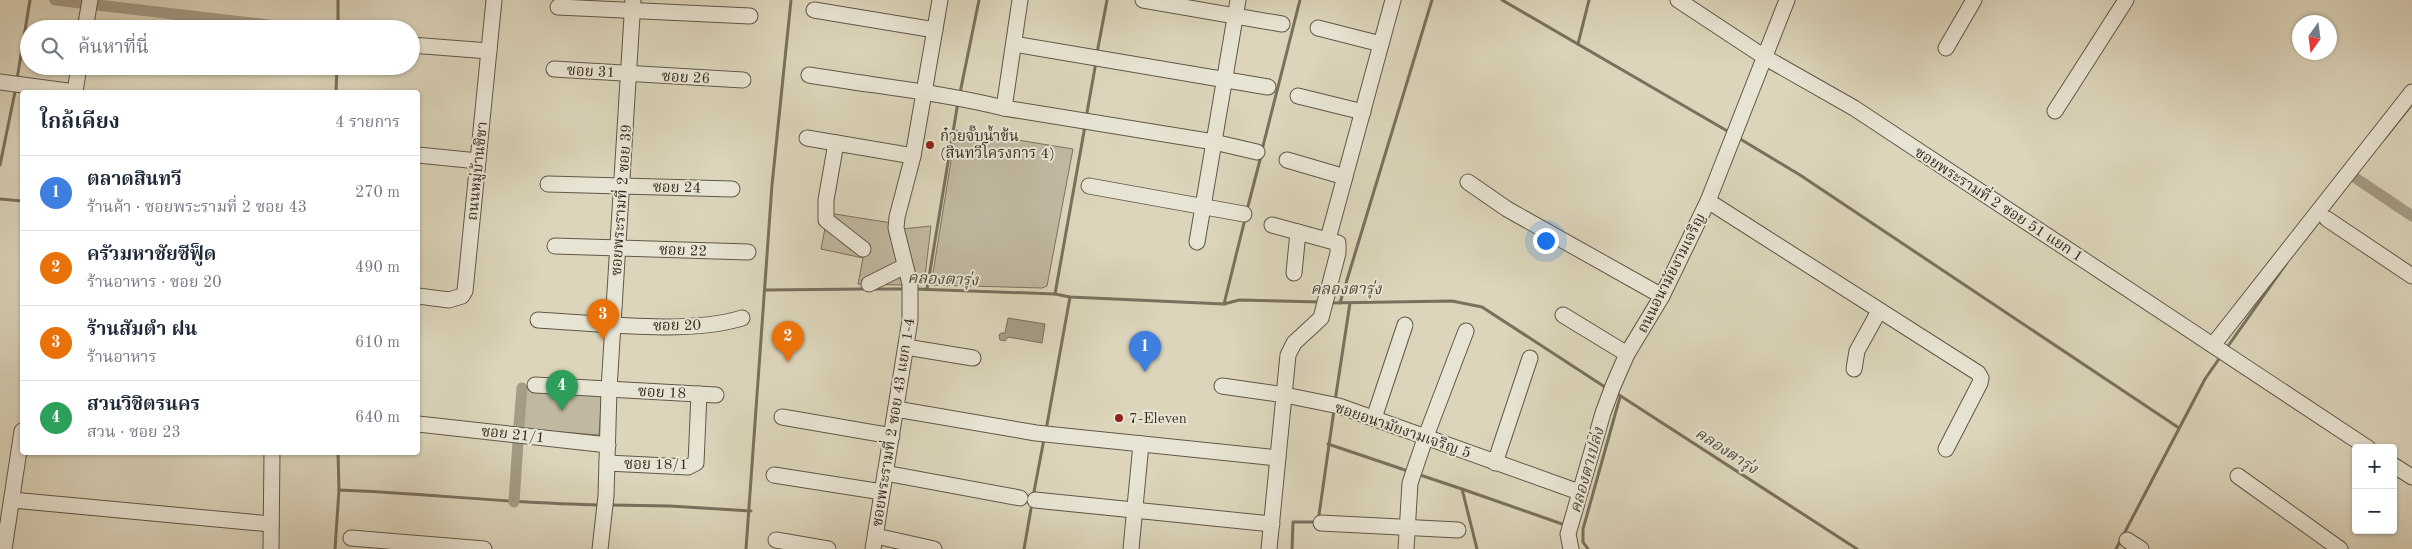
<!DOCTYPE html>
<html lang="th">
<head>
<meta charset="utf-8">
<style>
	body { margin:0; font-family:"Old Standard TT","Noto Serif Thai",serif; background:#f2f2f3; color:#1f2937 }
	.controls { position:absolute; right:15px; bottom:15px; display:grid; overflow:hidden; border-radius:5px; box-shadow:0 1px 4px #0004 }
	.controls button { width:45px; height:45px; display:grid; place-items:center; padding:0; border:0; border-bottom:1px solid #e0e1e3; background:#fff; color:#1f2937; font:25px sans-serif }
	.compass { position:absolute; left:2292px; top:15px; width:45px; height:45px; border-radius:50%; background:#fff; box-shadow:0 1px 4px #0004; rotate:194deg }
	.you { position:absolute; left:1545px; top:240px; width:18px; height:18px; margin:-12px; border:4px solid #fff; border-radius:50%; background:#1a73e8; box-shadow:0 0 0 8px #1a73e833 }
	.badge { display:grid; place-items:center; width:32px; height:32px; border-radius:50%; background:#b45309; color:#fff; font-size:16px; font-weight:700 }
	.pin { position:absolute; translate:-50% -41px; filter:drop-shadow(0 1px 2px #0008) }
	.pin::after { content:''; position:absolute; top:26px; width:18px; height:15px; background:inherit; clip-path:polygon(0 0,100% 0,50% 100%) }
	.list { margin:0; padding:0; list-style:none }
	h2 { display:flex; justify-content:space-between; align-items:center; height:65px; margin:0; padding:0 20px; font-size:21px }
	h2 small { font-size:16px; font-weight:400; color:#747a83 }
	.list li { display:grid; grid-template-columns:32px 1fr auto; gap:15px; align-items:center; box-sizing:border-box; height:75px; padding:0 20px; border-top:1px solid #e0e1e3 }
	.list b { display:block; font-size:19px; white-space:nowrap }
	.list p { margin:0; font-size:16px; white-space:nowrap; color:#747a83 }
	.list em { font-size:16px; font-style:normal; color:#747a83 }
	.icon { flex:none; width:28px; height:28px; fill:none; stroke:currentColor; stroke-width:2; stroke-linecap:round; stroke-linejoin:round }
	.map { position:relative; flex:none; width:2412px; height:549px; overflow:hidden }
	.search { position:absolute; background:#fff; box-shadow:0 1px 4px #0004; left:20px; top:20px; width:400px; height:55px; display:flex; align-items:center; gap:12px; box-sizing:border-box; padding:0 18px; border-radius:28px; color:#747a83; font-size:19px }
	.panel { position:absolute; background:#fff; box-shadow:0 1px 4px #0004; left:20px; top:90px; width:400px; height:365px; border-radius:5px }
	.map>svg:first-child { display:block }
</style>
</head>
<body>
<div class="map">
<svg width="2412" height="549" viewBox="0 0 2412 549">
	<rect width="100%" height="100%" fill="#dcd5bb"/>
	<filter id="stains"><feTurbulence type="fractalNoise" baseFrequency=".004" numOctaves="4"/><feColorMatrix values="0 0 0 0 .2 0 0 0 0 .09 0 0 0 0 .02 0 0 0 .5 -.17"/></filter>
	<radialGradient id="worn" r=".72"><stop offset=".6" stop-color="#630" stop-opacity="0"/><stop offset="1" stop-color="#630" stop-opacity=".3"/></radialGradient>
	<g fill="#c0b8a1" stroke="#7c7260">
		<path d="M956,130L1073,149L1047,286L1042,288L931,285Z"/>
		<path d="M828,213L892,223L902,285L858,284L863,258L821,249Z"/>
		<path d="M931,226L924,284L917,285L902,229Z"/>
		<path d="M526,386L602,393L599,435L522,429Z"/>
	</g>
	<path fill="#a49c86" stroke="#79705d" d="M1008,318L1045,324L1042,343L1008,337L1005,341L1000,340L999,335L1001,333H1005Z"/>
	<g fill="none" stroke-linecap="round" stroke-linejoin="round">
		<g stroke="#79705d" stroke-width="3">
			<path d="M1502,0L1729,132"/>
			<path d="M338,29V0"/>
			<path d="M1578,44L1589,0"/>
			<path d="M1097,53L1107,0"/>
			<path d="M17,79L30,0"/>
			<path d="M336,92L337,66"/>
			<path d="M960,93L979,0"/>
			<path d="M1086,118L1096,62"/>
			<path d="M1737,137L1800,175L2179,428"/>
			<path d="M2384,139L2412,104"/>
			<path d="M1262,150L1300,0"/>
			<path d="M0,165L16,87"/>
			<path d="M0,199L22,201"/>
			<path d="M1247,210L1261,156"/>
			<path d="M873,289H907"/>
			<path d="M915,289L1055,294L1070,297L1224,304L1239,300L1320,302"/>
			<path d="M927,289L958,102"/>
			<path d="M765,290L867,289"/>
			<path d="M1055,294L1085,126"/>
			<path d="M1329,303L1452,301L1482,307L1608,389"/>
			<path d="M1340,303L1432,0"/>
			<path d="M1224,304L1245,219"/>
			<path d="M2226,349L2286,264"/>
			<path d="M1616,393L1857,549"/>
			<path d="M1335,401L1350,303"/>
			<path d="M1046,430L1070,297"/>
			<path d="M1328,444L1408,471"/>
			<path d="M338,452L339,490"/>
			<path d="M1417,474L1462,489L1477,549"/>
			<path d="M1462,489L1565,525"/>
			<path d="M1033,497L1044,439"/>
			<path d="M610,505L670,506L751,511"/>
			<path d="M335,549L339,490C426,493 513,504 601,505"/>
			<path d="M746,549L772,185L791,0"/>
			<path d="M1024,549L1032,503"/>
			<path d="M1292,549L1293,522H1318L1334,410"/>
			<path d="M1588,549L1583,542V529L1620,397"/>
			<path d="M2116,549L2205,379L2221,356"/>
		</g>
		<g stroke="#a49c86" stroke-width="11">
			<path d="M55,0L302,29"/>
			<path d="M2354,177L2412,216"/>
			<path d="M519,425L522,388"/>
			<path d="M514,502L518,442"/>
		</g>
		<g stroke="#615747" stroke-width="17">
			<g id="minor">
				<path d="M1143,0L1282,24"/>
				<path d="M1678,0L1766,58L1854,108L2368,448"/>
				<path d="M558,7L750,16"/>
				<path d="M814,10L935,30"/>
				<path d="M1318,28L1381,44"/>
				<path d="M85,29L90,0"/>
				<path d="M1014,44L1268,87"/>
				<path d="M411,45L489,51"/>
				<path d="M1946,48L1974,0"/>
				<path d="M554,69L743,80"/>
				<path d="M809,75C874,86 940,92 1004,108L1020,0"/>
				<path d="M0,82L75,92"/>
				<path d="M75,92L79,66"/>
				<path d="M1298,96L1363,112"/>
				<path d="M1004,108L1214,142L1257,152"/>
				<path d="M2055,111L2126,0"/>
				<path d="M807,138L913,156"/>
				<path d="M836,143L826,200V220L863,249"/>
				<path d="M418,155L478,161"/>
				<path d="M1287,160L1345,177"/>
				<path d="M1468,182L1507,209L1662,296"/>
				<path d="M548,184L732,189"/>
				<path d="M1089,186L1244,214"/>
				<path d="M1708,201L1978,373L1981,378L1980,383L1946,449"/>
				<path d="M2327,219L2412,276"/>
				<path d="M1328,239L1393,0"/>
				<path d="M1197,242L1238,0"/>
				<path d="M555,246L748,252"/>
				<path d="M1294,273L1298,232"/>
				<path d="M869,284L905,266"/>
				<path d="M418,296L449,300L462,296L465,291L494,0"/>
				<path d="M1563,315L1627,354"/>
				<path d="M538,320C596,323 688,335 742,318"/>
				<path d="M2213,345L2412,92"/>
				<path d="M906,347L973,358"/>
				<path d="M1854,369L1857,351L1879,311"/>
				<path d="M535,385L716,395"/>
				<path d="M1222,386L1285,395L1339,406L1579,492"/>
				<path d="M896,409L1036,433L1278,458"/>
				<path d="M782,417L892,436"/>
				<path d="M1374,418L1405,325"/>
				<path d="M418,424L608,445"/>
				<path d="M607,463L688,467L696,463L699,394"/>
				<path d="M1495,463L1530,358"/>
				<path d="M2393,465L2412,477"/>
				<path d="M885,473L1020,498"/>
				<path d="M774,475L882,492"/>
				<path d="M2238,476L2340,549"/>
				<path d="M12,500L271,524"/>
				<path d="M1035,500L1272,524"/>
				<path d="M1321,523L1458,530"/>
				<path d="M876,536L934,549"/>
				<path d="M351,538L484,549"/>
				<path d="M776,540L828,549"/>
				<path d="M2127,540L2141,549"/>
				<path d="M4,549L22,431"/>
				<path d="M271,549L272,452"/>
				<path d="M600,549L606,496L609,389L633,0"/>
				<path d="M873,549L910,320V284L896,228L897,217L913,156L940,0"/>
				<path d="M1131,549L1141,444"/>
				<path d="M1269,549L1288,355L1294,343L1321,318L1338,253V243L1272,225"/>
				<path d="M1406,549L1410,483L1426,436L1466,331"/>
				<path d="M1571,549L1568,534L1603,413L1613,386L1627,354L1662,296L1708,201L1787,0"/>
			</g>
		</g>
		<use href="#minor" stroke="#e8e4d3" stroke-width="15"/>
	</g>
	<g fill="#8f2418" stroke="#e8e4d3" stroke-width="2">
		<circle cx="930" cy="145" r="5"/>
		<circle cx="1119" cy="418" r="5"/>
	</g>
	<g text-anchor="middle" stroke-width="4" stroke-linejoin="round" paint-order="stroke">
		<g font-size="15" fill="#382d20" stroke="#e8e4d3">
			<text transform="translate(591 71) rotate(3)" y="5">ซอย 31</text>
			<text transform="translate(686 77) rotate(3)" y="5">ซอย 26</text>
			<text transform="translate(477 171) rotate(-84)" y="5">ถนนหมู่บ้านชิชา</text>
			<text transform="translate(677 187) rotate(1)" y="5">ซอย 24</text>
			<text transform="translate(621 200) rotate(-86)" y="5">ซอยพระรามที่ 2 ซอย 39</text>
			<text transform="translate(1999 204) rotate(33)" y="5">ซอยพระรามที่ 2 ซอย 51 แยก 1</text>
			<text transform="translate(683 250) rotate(2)" y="5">ซอย 22</text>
			<text transform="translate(1671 273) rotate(-63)" y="5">ถนนอนามัยงามเจริญ</text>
			<text transform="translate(677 325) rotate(-1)" y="5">ซอย 20</text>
			<text transform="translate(662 392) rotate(3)" y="5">ซอย 18</text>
			<text transform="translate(893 422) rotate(-81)" y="5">ซอยพระรามที่ 2 ซอย 43 แยก 1-4</text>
			<text transform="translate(1403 430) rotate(19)" y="5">ซอยอนามัยงามเจริญ 5</text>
			<text transform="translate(513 434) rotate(6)" y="5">ซอย 21/1</text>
			<text x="656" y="469">ซอย 18/1</text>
		</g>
		<g font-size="15" fill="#382d20" stroke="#e8e4d3" text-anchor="start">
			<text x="940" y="141">ก๋วยจั๊บน้ำข้น<tspan x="940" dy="17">(สินทวีโครงการ 4)</tspan></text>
			<text x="1129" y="423">7-Eleven</text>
		</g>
		<g font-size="16" font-style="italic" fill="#53493a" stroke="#e8e4d3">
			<text transform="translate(943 278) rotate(2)" y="6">คลองตารุ่ง</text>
			<text x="1346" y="294">คลองตารุ่ง</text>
			<text transform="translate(1727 450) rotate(33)" y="6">คลองตารุ่ง</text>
			<text transform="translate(1586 470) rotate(-74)" y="6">คลองตาเปล่ง</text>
		</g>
	</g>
	<rect width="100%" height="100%" filter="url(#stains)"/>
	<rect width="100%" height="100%" fill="url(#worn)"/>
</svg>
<div class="controls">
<button>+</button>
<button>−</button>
</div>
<svg class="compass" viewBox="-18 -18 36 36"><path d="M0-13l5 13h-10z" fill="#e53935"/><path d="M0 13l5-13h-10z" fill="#747a83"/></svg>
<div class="you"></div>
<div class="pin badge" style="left:1145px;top:372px;background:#3f7fe0">1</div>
<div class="pin badge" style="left:788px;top:362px;background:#e8710a">2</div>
<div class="pin badge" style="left:603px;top:340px;background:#e8710a">3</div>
<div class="pin badge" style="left:562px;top:411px;background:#2e9e5b">4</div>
<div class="search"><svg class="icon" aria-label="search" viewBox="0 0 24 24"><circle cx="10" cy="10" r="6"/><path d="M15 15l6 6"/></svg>ค้นหาที่นี่</div>
<section class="panel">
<h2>ใกล้เคียง<small>4 รายการ</small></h2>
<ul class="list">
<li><span class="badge" style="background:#3f7fe0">1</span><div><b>ตลาดสินทวี</b><p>ร้านค้า · ซอยพระรามที่ 2 ซอย 43</p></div><em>270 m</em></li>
<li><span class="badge" style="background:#e8710a">2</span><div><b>ครัวมหาชัยซีฟู็ด</b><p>ร้านอาหาร · ซอย 20</p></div><em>490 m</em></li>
<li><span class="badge" style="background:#e8710a">3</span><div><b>ร้านสัมตำ ฝน</b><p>ร้านอาหาร</p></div><em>610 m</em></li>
<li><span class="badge" style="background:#2e9e5b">4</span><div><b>สวนวิชิตรนคร</b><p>สวน · ซอย 23</p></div><em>640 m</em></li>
</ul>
</section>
</div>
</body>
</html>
